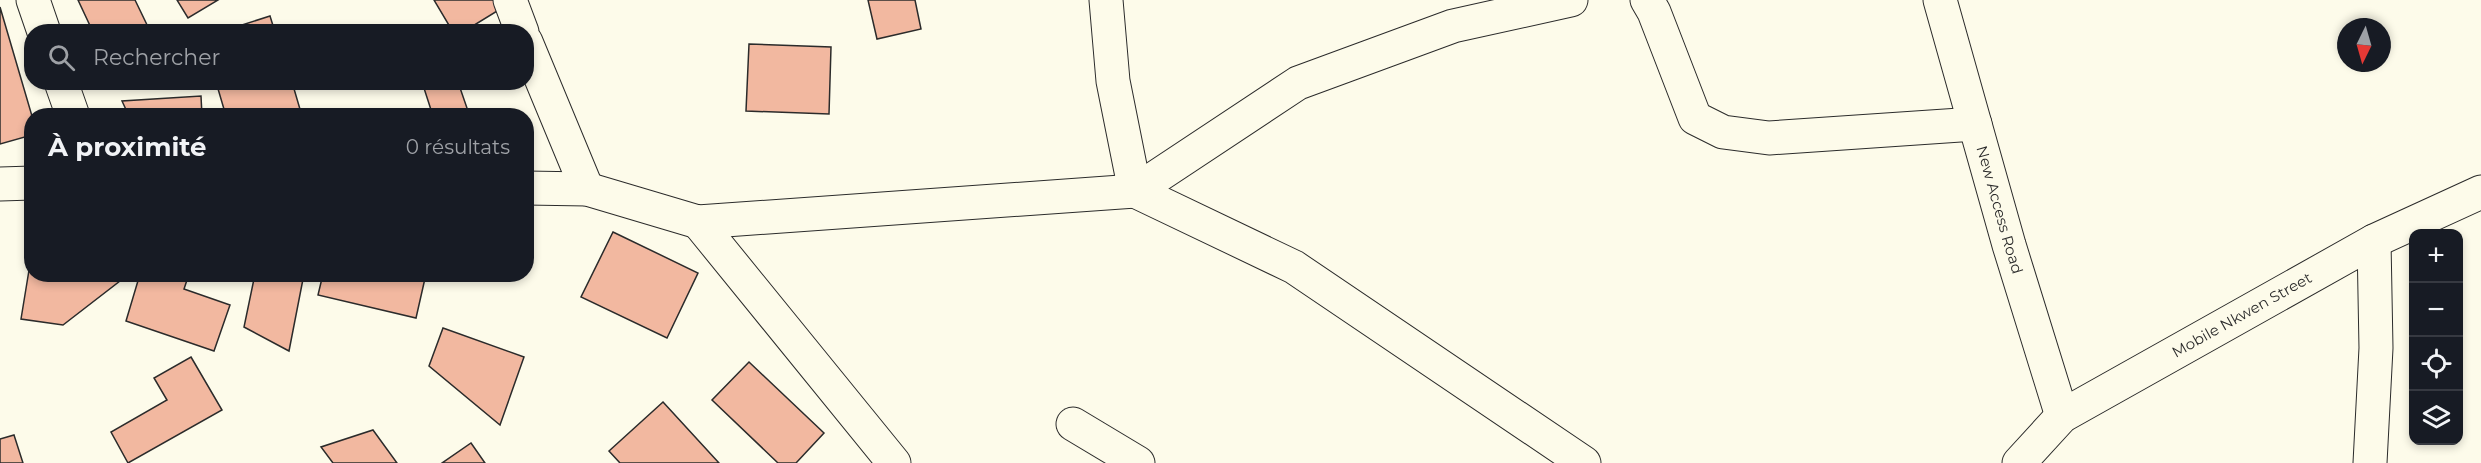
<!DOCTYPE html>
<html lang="fr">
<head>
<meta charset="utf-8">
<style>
	body { margin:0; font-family:Montserrat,sans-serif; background:#242831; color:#f1f3f6 }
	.controls { position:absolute; right:18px; bottom:18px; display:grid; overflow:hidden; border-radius:12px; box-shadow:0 3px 9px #0003 }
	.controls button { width:54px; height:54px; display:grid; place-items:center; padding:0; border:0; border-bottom:2px solid #363941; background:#171b24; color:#f1f3f6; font:30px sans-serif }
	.compass { position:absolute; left:2337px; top:18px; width:54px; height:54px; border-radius:50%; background:#171b24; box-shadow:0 3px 9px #0003; rotate:185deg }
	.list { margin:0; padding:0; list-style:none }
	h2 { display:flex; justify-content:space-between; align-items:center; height:78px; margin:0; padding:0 24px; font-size:26px }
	h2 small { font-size:20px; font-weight:400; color:#9ea1a6 }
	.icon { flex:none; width:33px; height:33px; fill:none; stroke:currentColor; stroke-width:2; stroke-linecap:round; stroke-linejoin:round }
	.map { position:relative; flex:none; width:2481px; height:463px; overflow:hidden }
	.search { position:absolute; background:#171b24; box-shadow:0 3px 9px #0003; left:24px; top:24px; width:510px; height:66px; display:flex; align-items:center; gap:15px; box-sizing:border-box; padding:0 21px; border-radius:24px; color:#9ea1a6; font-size:22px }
	.panel { position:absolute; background:#171b24; box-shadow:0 3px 9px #0003; left:24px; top:108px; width:510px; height:174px; border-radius:24px }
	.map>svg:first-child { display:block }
</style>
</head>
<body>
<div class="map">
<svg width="2481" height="463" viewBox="0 0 2481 463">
	<rect width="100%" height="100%" fill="#fdfbea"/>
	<g fill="#f2b8a0" stroke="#2b2b2b" stroke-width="1.5">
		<path d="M78,0H135L150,31L93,32Z"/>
		<path d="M177,0H218L188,18Z"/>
		<path d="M434,0H504L507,5L463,32H453Z"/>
		<path d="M868,0H915L921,29L877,39Z"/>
		<path d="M0,7L32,116V135L0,144Z"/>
		<path d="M270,16L275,32H220Z"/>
		<path d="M749,44L831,47L829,114L746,111Z"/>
		<path d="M216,82H292L302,116H226Z"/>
		<path d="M422,82H458L468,111L455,116H433Z"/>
		<path d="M201,96L202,116H129L122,101Z"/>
		<path d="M613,232L698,273L667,338L581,297Z"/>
		<path d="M31,258L32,274H129L63,325L21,319Z"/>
		<path d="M140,274H189L184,289L230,305L214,351L126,321Z"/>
		<path d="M255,274H304L289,351L244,327Z"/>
		<path d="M323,274H426L416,318L318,295Z"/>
		<path d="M443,328L524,357L500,425L429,366Z"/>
		<path d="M191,357L222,410L128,463L111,432L167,400L154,378Z"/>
		<path d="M749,362L824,433L796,463H778L712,400Z"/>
		<path d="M663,402L719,463H620L609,451Z"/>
		<path d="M373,430L397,463H333L321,447Z"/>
		<path d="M14,435L23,463H0V439Z"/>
		<path d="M471,443L485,463H442Z"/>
	</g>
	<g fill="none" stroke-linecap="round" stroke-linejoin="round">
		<g stroke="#2b2b2b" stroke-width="35">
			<g id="minor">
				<path d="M33,0L44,32"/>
				<path d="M510,0L522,32"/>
				<path d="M1106,0L1113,81L1135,191L1294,267L1584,463"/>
				<path d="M1647,0L1654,12L1695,118L1723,132L1769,138L1975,124"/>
				<path d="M526,42L587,189"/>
				<path d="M61,82L73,116"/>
				<path d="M0,184L32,183"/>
				<path d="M526,188L587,189L698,222L1135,191L1298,83L1453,26L1571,0"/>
				<path d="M698,222L894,463"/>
				<path d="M1073,424L1138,463"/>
				<path d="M2370,463L2376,348L2374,241"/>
			</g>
		</g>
		<g stroke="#2b2b2b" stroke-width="35">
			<g id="major">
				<path id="s1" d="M1940,0L2009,245L2062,416"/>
			</g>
		</g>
		<g stroke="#2b2b2b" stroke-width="35">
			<g id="highway">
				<path id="s2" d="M2019,463L2062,416L2374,241L2481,192"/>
			</g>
		</g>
		<use href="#minor" stroke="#fdfbea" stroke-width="33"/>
		<use href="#major" stroke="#fdfbea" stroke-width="33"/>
		<use href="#highway" stroke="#fdfbea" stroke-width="33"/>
	</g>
	<g text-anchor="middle" stroke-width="4.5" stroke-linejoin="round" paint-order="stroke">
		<g font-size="15" fill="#2b2b2b" stroke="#fdfbea">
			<text dy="5" stroke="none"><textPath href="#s1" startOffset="218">New Access Road</textPath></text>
			<text dy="5" stroke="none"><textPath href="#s2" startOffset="270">Mobile Nkwen Street</textPath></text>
		</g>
	</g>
</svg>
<div class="controls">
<button>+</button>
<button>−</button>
<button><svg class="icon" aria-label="locate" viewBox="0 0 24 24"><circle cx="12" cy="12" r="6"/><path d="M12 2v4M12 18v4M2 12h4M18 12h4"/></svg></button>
<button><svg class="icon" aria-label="layers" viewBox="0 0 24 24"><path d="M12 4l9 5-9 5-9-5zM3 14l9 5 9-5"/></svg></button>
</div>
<svg class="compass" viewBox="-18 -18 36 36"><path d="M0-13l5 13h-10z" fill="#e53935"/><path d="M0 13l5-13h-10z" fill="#9ea1a6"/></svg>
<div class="search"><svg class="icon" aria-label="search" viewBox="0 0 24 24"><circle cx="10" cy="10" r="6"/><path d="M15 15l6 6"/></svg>Rechercher</div>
<section class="panel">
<h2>À proximité<small>0 résultats</small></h2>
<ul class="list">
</ul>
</section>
</div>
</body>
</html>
